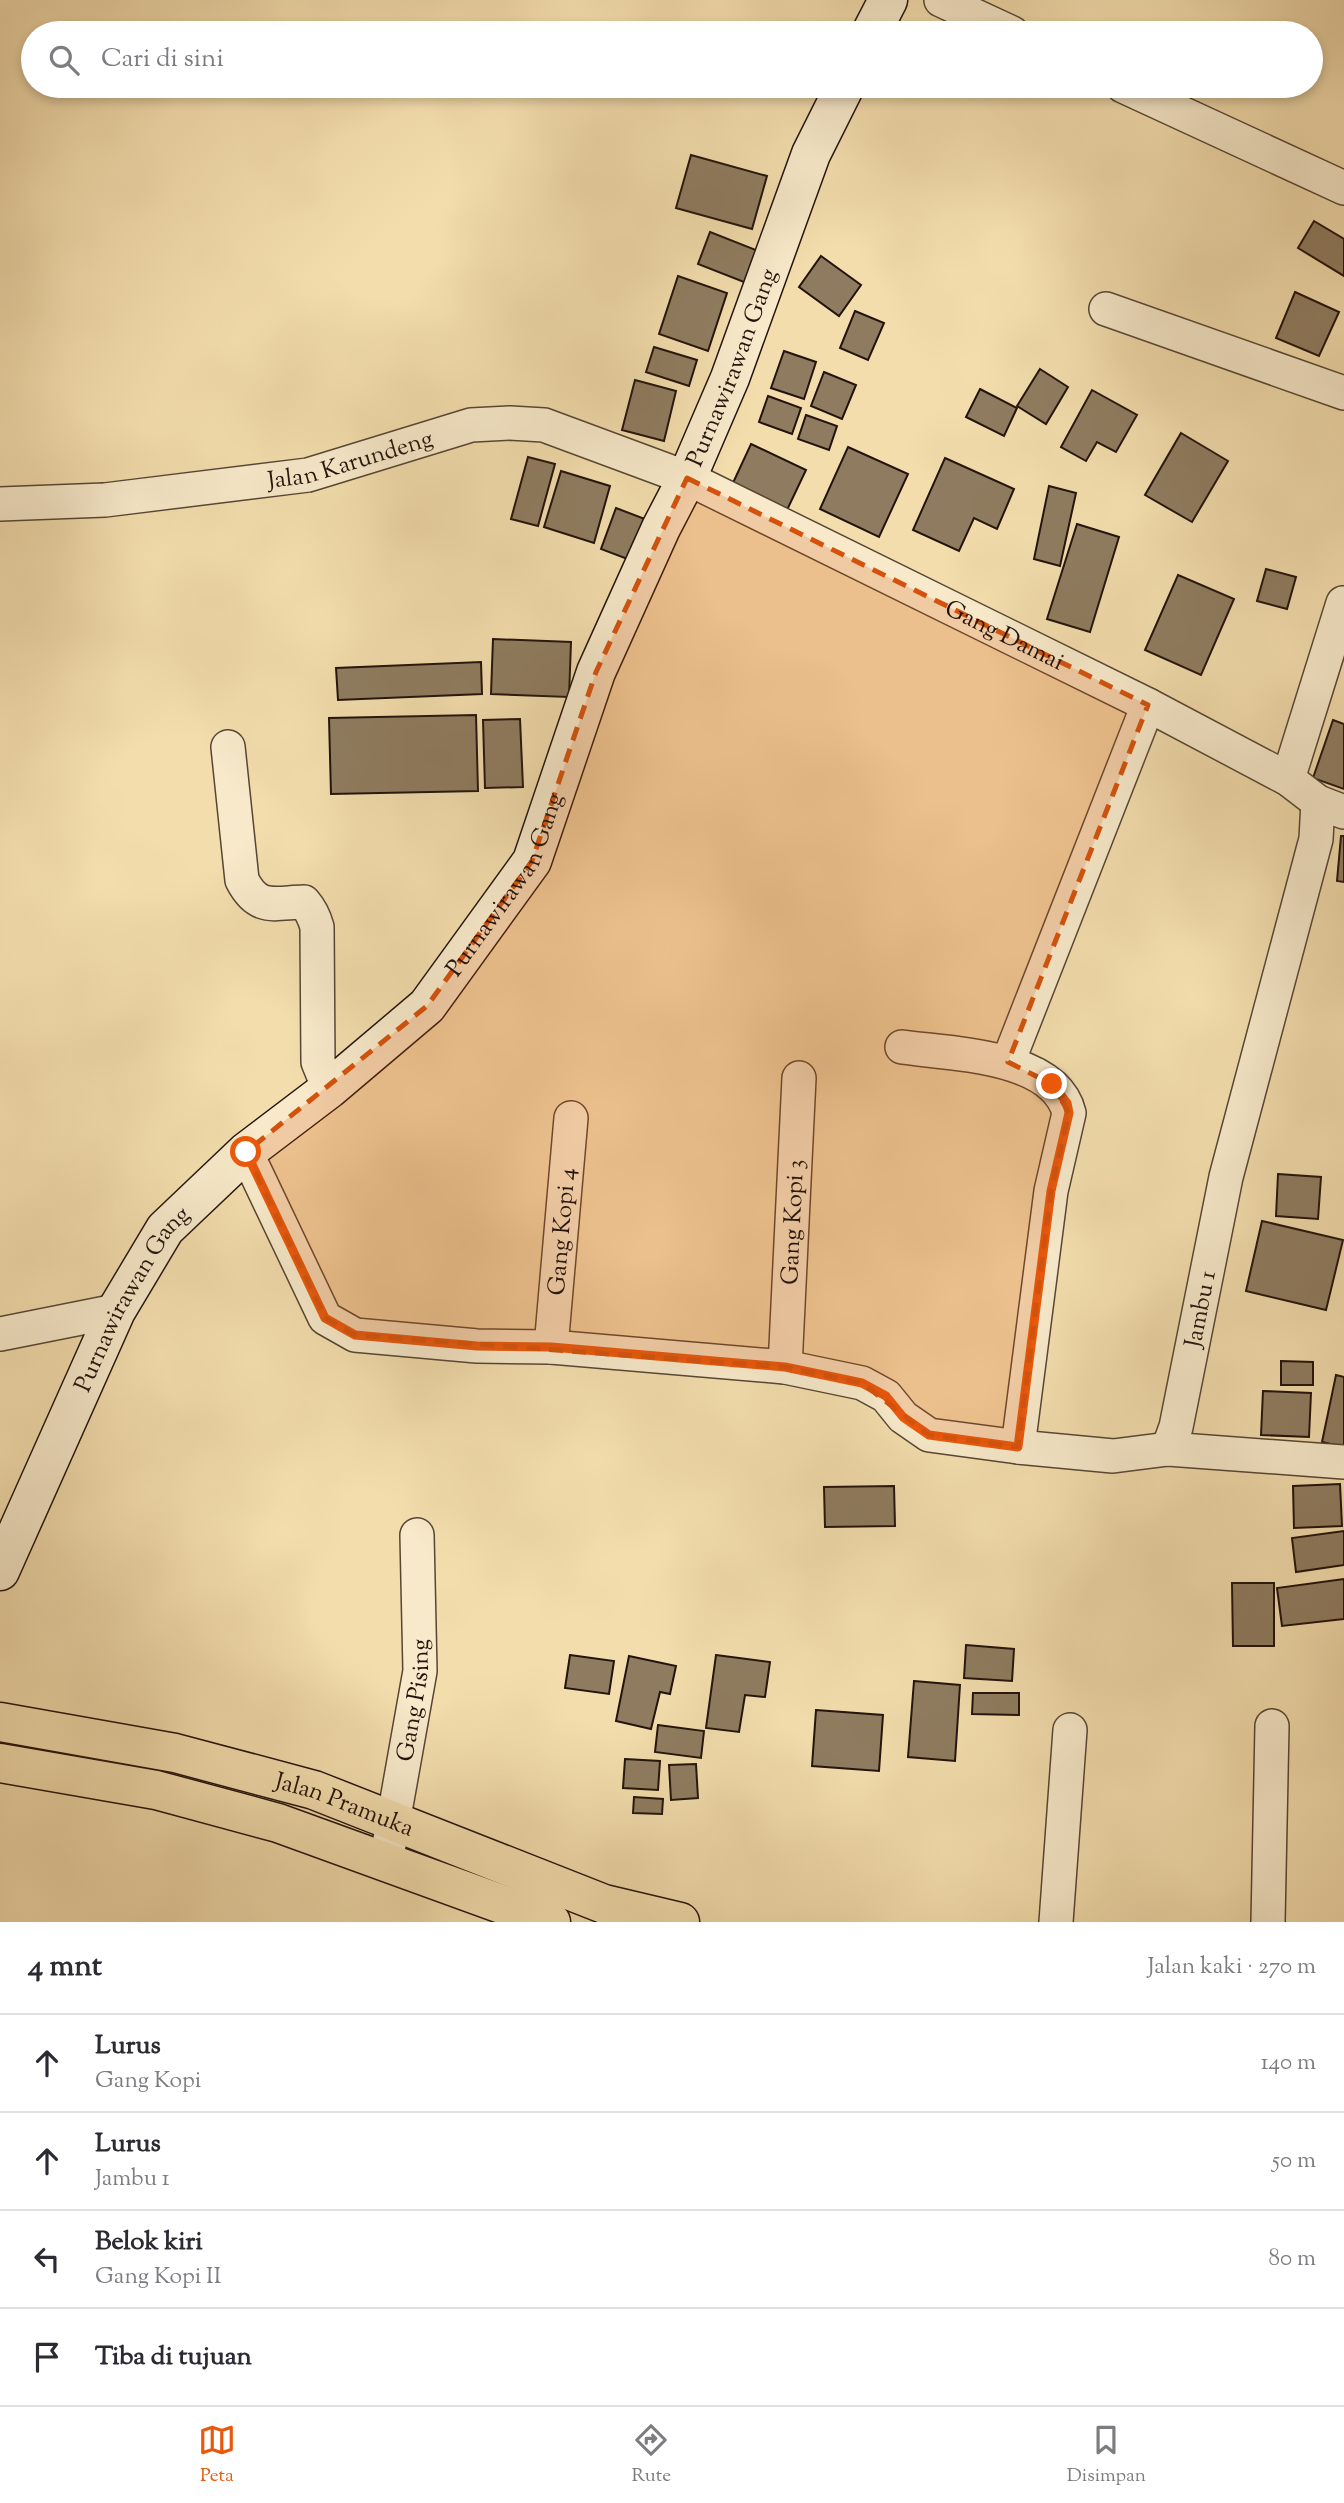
<!DOCTYPE html>
<html lang="id">
<head>
<meta charset="utf-8">
<style>
	body { margin:0; font-family:"Sorts Mill Goudy",serif; background:#f2f2f3; color:#2b2b33 }
	.stop { position:absolute; width:21px; height:21px; margin:-16px; border:5px solid #ea580c; border-radius:50%; background:#fff }
	.stop.end { background:#ea580c; border-color:#fff; box-shadow:0 2px 7px #0008 }
	.list { margin:0; padding:0; list-style:none }
	h2 { display:flex; justify-content:space-between; align-items:center; height:91px; margin:0; padding:0 28px; font-size:30px }
	h2 small { font-size:23px; font-weight:400; color:#7c7c81 }
	.list li { display:grid; grid-template-columns:46px 1fr auto; gap:21px; align-items:center; box-sizing:border-box; height:98px; padding:0 28px; border-top:2px solid #e1e1e2 }
	.list b { display:block; font-size:26px; white-space:nowrap }
	.list p { margin:0; font-size:23px; white-space:nowrap; color:#7c7c81 }
	.list em { font-size:23px; font-style:normal; color:#7c7c81 }
	.icon { flex:none; width:38px; height:38px; fill:none; stroke:currentColor; stroke-width:2; stroke-linecap:round; stroke-linejoin:round }
	.map { position:relative; flex:none; width:1344px; height:1922px; overflow:hidden }
	.search { position:absolute; background:#fff; box-shadow:0 4px 10px #0003; left:21px; right:21px; top:21px; height:77px; display:flex; align-items:center; gap:18px; box-sizing:border-box; padding:0 24px; border-radius:38px; color:#7c7c81; font-size:26px }
	.sheet { height:483px; background:#fff }
	nav { display:flex; justify-content:space-around; align-items:center; box-sizing:border-box; height:98px; border-top:2px solid #e1e1e2; background:#fff; font-size:19px; color:#7c7c81 }
	nav a { display:grid; justify-items:center; gap:4px }
	nav .on { color:#ea580c }
	.map>svg:first-child { display:block }
</style>
</head>
<body>
<div class="map">
<svg width="1344" height="1922" viewBox="0 0 1344 1922">
	<rect width="100%" height="100%" fill="#f3ddad"/>
	<filter id="stains"><feTurbulence type="fractalNoise" baseFrequency=".00286" numOctaves="4"/><feColorMatrix values="0 0 0 0 .2 0 0 0 0 .09 0 0 0 0 .02 0 0 0 .5 -.17"/></filter>
	<radialGradient id="worn" r=".72"><stop offset=".6" stop-color="#630" stop-opacity="0"/><stop offset="1" stop-color="#630" stop-opacity=".3"/></radialGradient>
	<g fill="#8f7c60" stroke="#23130c" stroke-width="2">
		<path d="M691,155L767,176L752,229L676,208Z"/>
		<path d="M1314,221L1344,239V276L1298,248Z"/>
		<path d="M710,232L766,254L754,286L698,264Z"/>
		<path d="M821,256L861,285L839,316L799,287Z"/>
		<path d="M678,276L727,293L708,351L659,334Z"/>
		<path d="M1295,292L1339,312L1319,356L1276,338Z"/>
		<path d="M855,311L884,323L868,360L840,348Z"/>
		<path d="M654,347L697,360L689,386L646,372Z"/>
		<path d="M784,351L816,362L804,399L771,388Z"/>
		<path d="M1040,369L1068,387L1046,424L1017,406Z"/>
		<path d="M824,372L856,385L842,419L811,406Z"/>
		<path d="M635,380L676,391L664,441L622,430Z"/>
		<path d="M980,389L1017,408L1004,436L966,417Z"/>
		<path d="M1092,390L1137,415L1116,452L1097,442L1086,461L1061,447Z"/>
		<path d="M768,396L801,408L792,434L759,422Z"/>
		<path d="M806,415L837,426L829,450L798,439Z"/>
		<path d="M1181,433L1228,461L1192,522L1145,495Z"/>
		<path d="M751,444L806,470L787,510L732,485Z"/>
		<path d="M848,447L908,474L879,537L820,509Z"/>
		<path d="M528,457L555,464L538,526L511,519Z"/>
		<path d="M945,458L1014,489L997,529L974,518L959,551L913,530Z"/>
		<path d="M561,471L610,486L594,543L544,527Z"/>
		<path d="M1049,486L1076,493L1060,566L1034,559Z"/>
		<path d="M616,508L645,519L630,560L601,549Z"/>
		<path d="M1077,524L1119,537L1090,632L1047,619Z"/>
		<path d="M1266,569L1296,577L1287,609L1257,601Z"/>
		<path d="M1178,575L1234,599L1201,675L1145,650Z"/>
		<path d="M493,639L571,642L569,697L491,694Z"/>
		<path d="M481,662L482,694L338,700L336,668Z"/>
		<path d="M476,715L478,791L331,794L329,718Z"/>
		<path d="M520,719L523,787L485,788L483,720Z"/>
		<path d="M1333,720L1344,724V789L1313,778Z"/>
		<path d="M1341,836H1344V882L1337,881Z"/>
		<path d="M1278,1174L1321,1177L1318,1219L1276,1216Z"/>
		<path d="M1262,1221L1343,1240L1326,1310L1246,1291Z"/>
		<path d="M1281,1361L1313,1362V1385H1281Z"/>
		<path d="M1336,1375L1344,1377V1447L1322,1442Z"/>
		<path d="M1263,1391L1311,1393L1309,1437L1261,1435Z"/>
		<path d="M1340,1484L1342,1526L1294,1528L1293,1486Z"/>
		<path d="M894,1486L895,1526L825,1527L824,1487Z"/>
		<path d="M1344,1531V1565L1296,1572L1292,1538Z"/>
		<path d="M1344,1579V1619L1282,1626L1277,1588Z"/>
		<path d="M1232,1583H1274V1646H1233Z"/>
		<path d="M966,1645L1014,1649L1012,1681L964,1678Z"/>
		<path d="M570,1655L614,1661L609,1694L565,1688Z"/>
		<path d="M716,1655L770,1662L765,1697L745,1695L739,1732L706,1728Z"/>
		<path d="M629,1656L676,1666L670,1694L660,1692L651,1729L616,1721Z"/>
		<path d="M914,1681L960,1685L955,1761L908,1757Z"/>
		<path d="M973,1693H1019V1715L972,1714Z"/>
		<path d="M816,1710L883,1715L879,1771L812,1766Z"/>
		<path d="M658,1725L704,1731L701,1758L655,1752Z"/>
		<path d="M625,1759L660,1761L658,1790L623,1788Z"/>
		<path d="M696,1764L698,1798L671,1800L669,1765Z"/>
		<path d="M634,1797L663,1799L662,1814L633,1813Z"/>
	</g>
	<g fill="none" stroke-linecap="round" stroke-linejoin="round">
		<g stroke="#574634" stroke-width="36">
			<g id="street">
				<path d="M941,0L1012,33"/>
				<path d="M1123,86L1344,188"/>
				<path d="M1106,309L1344,393"/>
				<path id="s1" d="M0,504L105,500L308,475L471,425L510,423L544,425L687,478L1148,705L1288,779L1318,802L1344,812"/>
				<path d="M228,747L242,880C258,911 273,903 304,902C311,910 314,916 317,927L318,1062L329,1089"/>
				<path d="M1288,779L1343,603"/>
				<path d="M902,1047C951,1054 1055,1055 1069,1113L1051,1191L1018,1447"/>
				<path d="M1008,1062L1148,705"/>
				<path d="M246,1152L325,1318L355,1335L477,1346L551,1347L785,1367L862,1383L886,1396L903,1417L929,1435L1018,1447L1113,1456L1168,1449L1344,1462"/>
				<path d="M0,1334L116,1311"/>
				<path id="s2" d="M551,1347L571,1118"/>
				<path id="s3" d="M785,1367L799,1078"/>
				<path id="s4" d="M1168,1449L1176,1427L1226,1177L1316,839L1318,802"/>
				<path id="s5" d="M389,1845L420,1671L417,1535"/>
				<path d="M1056,1922L1070,1730"/>
				<path d="M1268,1922L1272,1726"/>
			</g>
		</g>
		<g stroke="#23130c" stroke-width="41">
			<g id="secondary">
				<path d="M871,33L888,0"/>
				<path id="s6" d="M0,1571L116,1311L165,1229L246,1152L329,1089L427,1006L532,861L596,672L661,528L687,478L730,378L811,154L845,86"/>
			</g>
		</g>
		<g stroke="#23130c" stroke-width="41">
			<g id="primary">
				<path id="s7" d="M0,1722L175,1753L314,1790L604,1904L680,1922"/>
				<path d="M0,1763L156,1790L278,1823L551,1922"/>
			</g>
		</g>
		<use href="#street" stroke="#f7e9ca" stroke-width="33"/>
		<use href="#secondary" stroke="#f7e9ca" stroke-width="38"/>
		<use href="#primary" stroke="#f3ddad" stroke-width="38"/>
	</g>
	<g fill="none" stroke-linecap="round" stroke-linejoin="round">
		<path stroke="#ea580c" stroke-width="9" d="M246,1152L325,1318L355,1335L477,1346L551,1347L785,1367L862,1383L886,1396L903,1417L929,1435L1018,1447L1051,1191L1069,1113L1067,1103L1052,1084"/>
	</g>
	<path fill="#d4520c" fill-opacity="0.2" stroke="#d4520c" stroke-width="5" stroke-dasharray="14 9" stroke-linejoin="round" d="M687,478L1148,705L1008,1062L1052,1084L1069,1113L1051,1191L1018,1447L929,1435L862,1383L785,1367L355,1335L325,1318L246,1152L427,1006L532,861L596,672Z"/>
	<g text-anchor="middle" stroke-width="6" stroke-linejoin="round" paint-order="stroke">
		<g font-size="24" fill="#23130c" stroke="#f7e9ca">
			<text dy="8" stroke="none"><textPath href="#s6" startOffset="1437">Purnawirawan Gang</textPath></text>
			<text dy="8" stroke="none"><textPath href="#s1" startOffset="354">Jalan Karundeng</textPath></text>
			<text dy="8" stroke="none"><textPath href="#s1" startOffset="1060">Gang Damai</textPath></text>
			<text dy="8" stroke="none"><textPath href="#s6" startOffset="870">Purnawirawan Gang</textPath></text>
			<text dy="8" stroke="none"><textPath href="#s3" startOffset="145">Gang Kopi 3</textPath></text>
			<text dy="8" stroke="none"><textPath href="#s2" startOffset="116">Gang Kopi 4</textPath></text>
			<text dy="8" stroke="none"><textPath href="#s6" startOffset="303">Purnawirawan Gang</textPath></text>
			<text dy="8" stroke="none"><textPath href="#s4" startOffset="144">Jambu 1</textPath></text>
			<text dy="8" stroke="none"><textPath href="#s5" startOffset="147">Gang Pising</textPath></text>
			<text dy="8" stroke="none"><textPath href="#s7" startOffset="355">Jalan Pramuka</textPath></text>
		</g>
	</g>
	<rect width="100%" height="100%" filter="url(#stains)"/>
	<rect width="100%" height="100%" fill="url(#worn)"/>
</svg>
<div class="stop" style="left:246px;top:1152px"></div>
<div class="stop end" style="left:1052px;top:1084px"></div>
<div class="search"><svg class="icon" aria-label="search" viewBox="0 0 24 24"><circle cx="10" cy="10" r="6"/><path d="M15 15l6 6"/></svg>Cari di sini</div>
</div>
<section class="sheet">
<h2>4 mnt<small>Jalan kaki · 270 m</small></h2>
<ul class="list">
<li><svg class="icon" aria-label="ahead" viewBox="0 0 24 24"><path d="M12 20V5M6 11l6-6 6 6"/></svg><div><b>Lurus</b><p>Gang Kopi</p></div><em>140 m</em></li>
<li><svg class="icon" aria-label="ahead" viewBox="0 0 24 24"><path d="M12 20V5M6 11l6-6 6 6"/></svg><div><b>Lurus</b><p>Jambu 1</p></div><em>50 m</em></li>
<li><svg class="icon" aria-label="left" viewBox="0 0 24 24"><path d="M17 20v-9H6M10 6l-5 5 5 5"/></svg><div><b>Belok kiri</b><p>Gang Kopi II</p></div><em>80 m</em></li>
<li><svg class="icon" aria-label="arrive" viewBox="0 0 24 24"><path d="M6 21V4h12l-3 4 3 4H6"/></svg><div><b>Tiba di tujuan</b></div></li>
</ul>
</section>
<nav>
<a class="on"><svg class="icon" aria-label="map" viewBox="0 0 24 24"><path d="M3 6l6-2 6 2 6-2v14l-6 2-6-2-6 2zM9 4v14M15 6v14"/></svg>Peta</a>
<a><svg class="icon" aria-label="directions" viewBox="0 0 24 24"><path d="M12 3l9 9-9 9-9-9zM9 14v-3h6M13 9l2 2-2 2"/></svg>Rute</a>
<a><svg class="icon" aria-label="saved" viewBox="0 0 24 24"><path d="M7 4h10v16l-5-4-5 4z"/></svg>Disimpan</a>
</nav>
</body>
</html>
